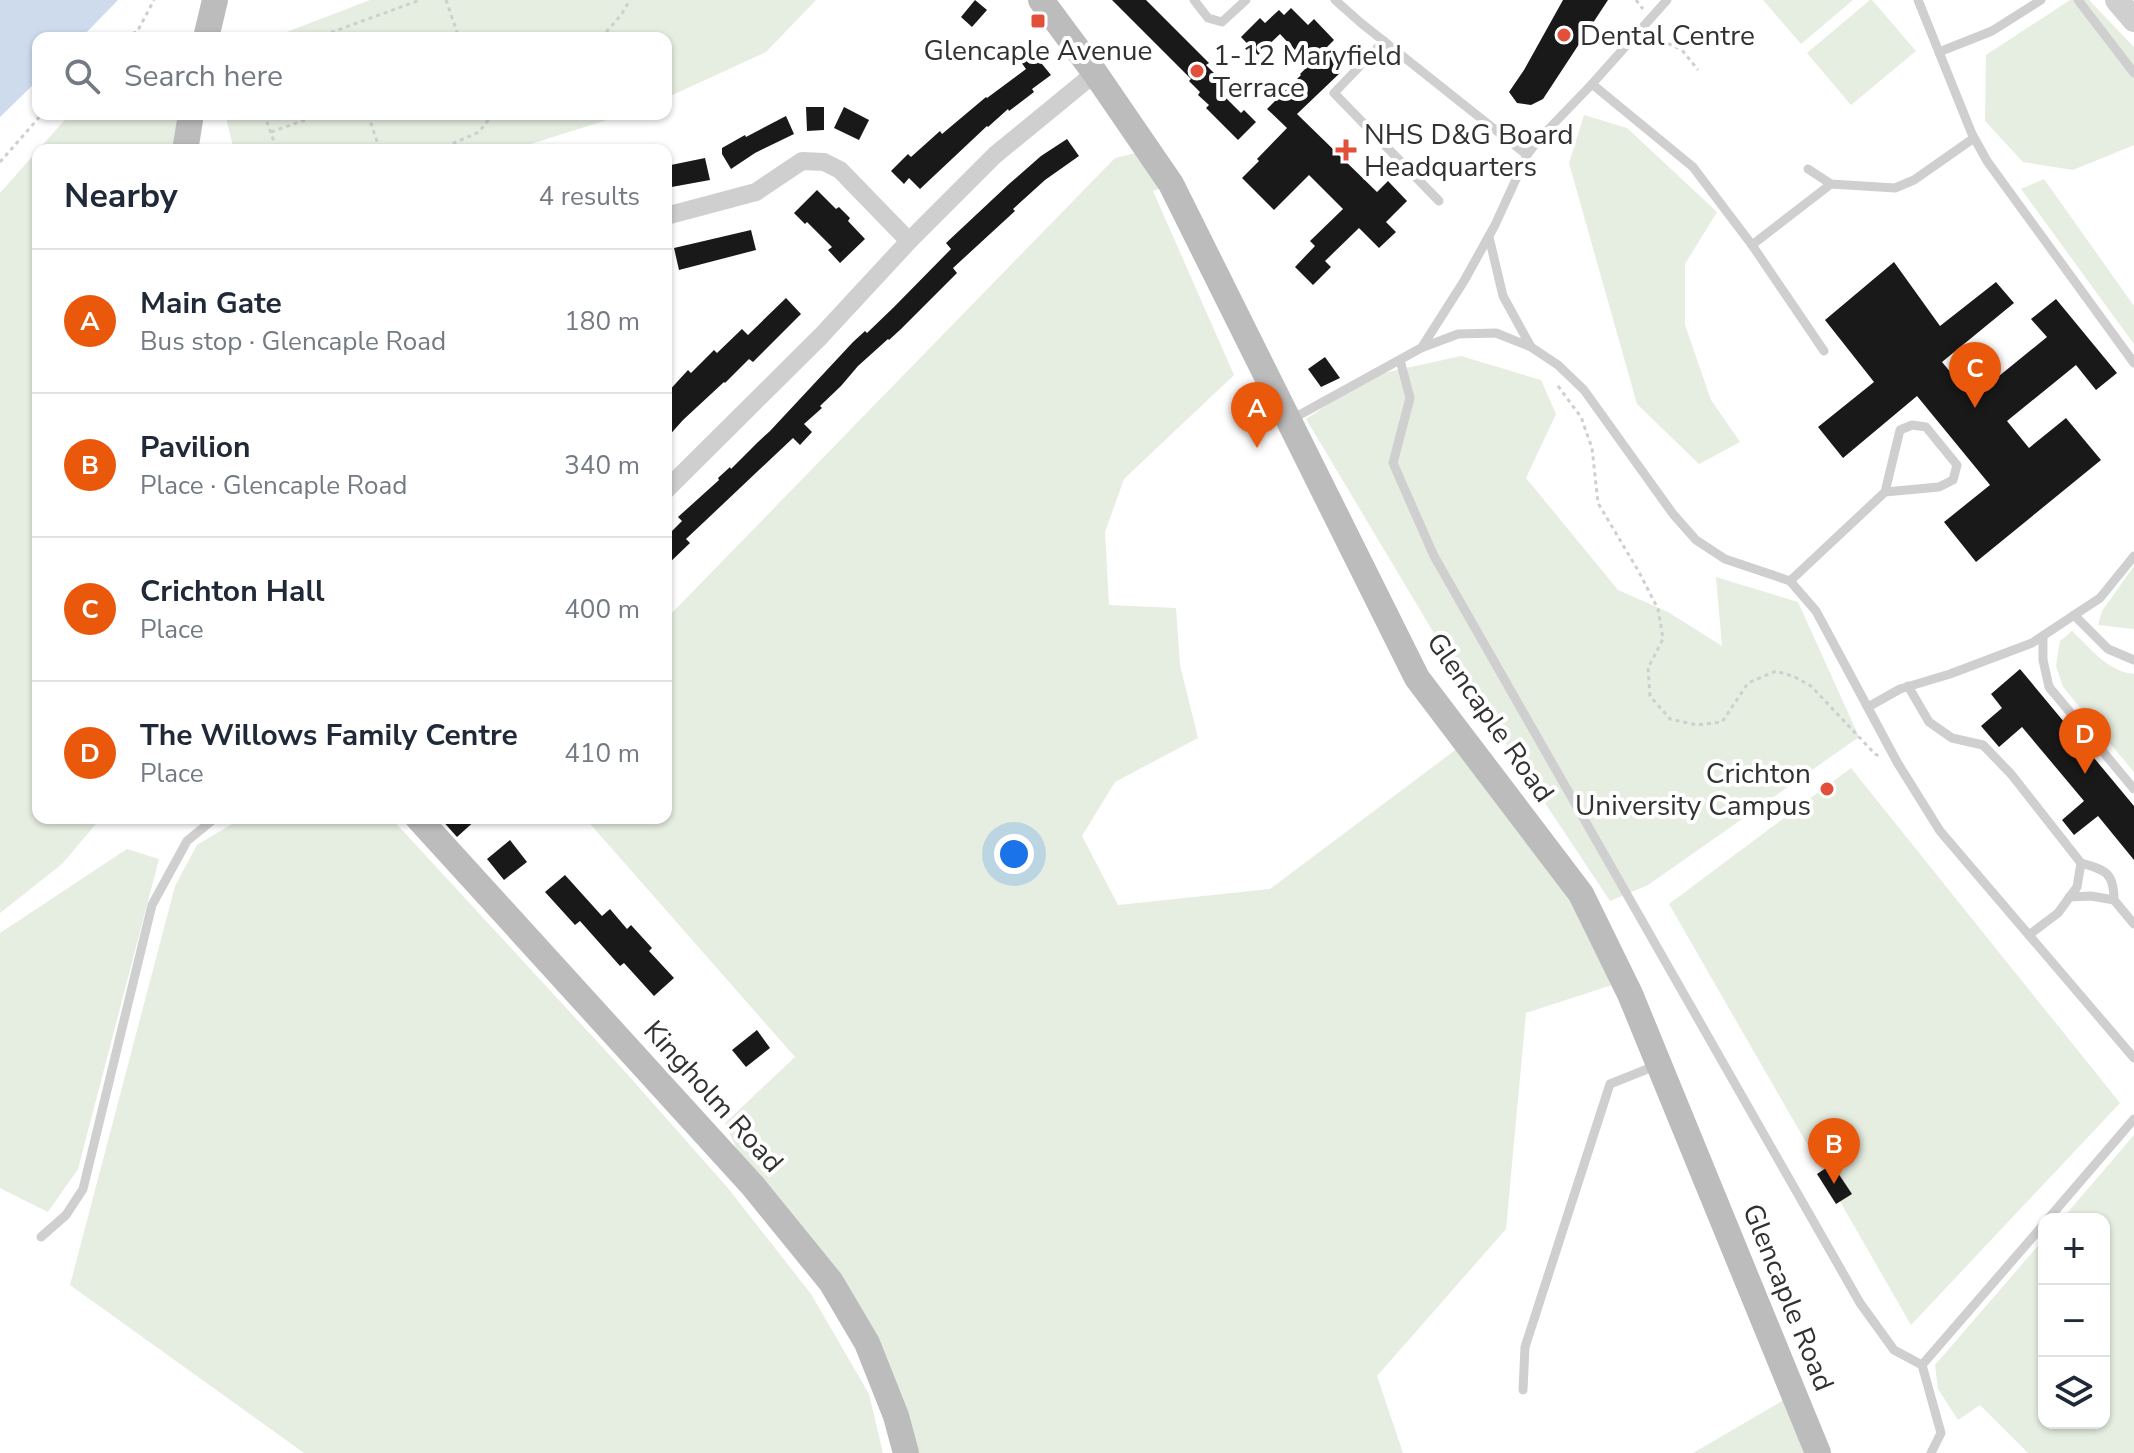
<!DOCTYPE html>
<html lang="en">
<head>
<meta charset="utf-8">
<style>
	body { margin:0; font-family:"Nunito Sans",sans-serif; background:#f2f2f3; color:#1f2937 }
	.controls { position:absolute; right:24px; bottom:24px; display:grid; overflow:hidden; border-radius:16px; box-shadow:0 2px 6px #0004 }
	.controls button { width:72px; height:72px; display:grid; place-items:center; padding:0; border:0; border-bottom:2px solid #e0e1e3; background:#fff; color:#1f2937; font:40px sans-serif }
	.you { position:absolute; left:1014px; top:854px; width:28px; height:28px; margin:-20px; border:6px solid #fff; border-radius:50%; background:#1a73e8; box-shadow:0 0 0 12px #1a73e833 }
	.badge { display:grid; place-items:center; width:52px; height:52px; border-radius:50%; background:#ea580c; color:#fff; font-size:26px; font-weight:700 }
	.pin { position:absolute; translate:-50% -66px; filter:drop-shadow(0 2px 4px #0008) }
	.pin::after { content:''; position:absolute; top:42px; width:28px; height:24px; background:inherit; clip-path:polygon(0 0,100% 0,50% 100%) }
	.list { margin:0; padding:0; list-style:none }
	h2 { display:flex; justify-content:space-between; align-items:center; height:104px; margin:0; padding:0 32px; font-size:34px }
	h2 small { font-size:26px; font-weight:400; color:#747a83 }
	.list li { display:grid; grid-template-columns:52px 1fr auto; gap:24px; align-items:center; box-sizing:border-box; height:144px; padding:0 32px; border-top:2px solid #e0e1e3 }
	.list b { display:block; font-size:30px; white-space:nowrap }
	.list p { margin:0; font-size:26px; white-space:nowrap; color:#747a83 }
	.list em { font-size:26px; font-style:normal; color:#747a83 }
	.icon { flex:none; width:44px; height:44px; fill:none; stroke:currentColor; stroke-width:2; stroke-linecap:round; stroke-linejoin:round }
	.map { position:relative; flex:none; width:2134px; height:1453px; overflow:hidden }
	.search { position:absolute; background:#fff; box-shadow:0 2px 6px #0004; left:32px; top:32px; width:640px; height:88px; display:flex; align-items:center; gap:20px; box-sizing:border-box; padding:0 28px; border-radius:16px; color:#747a83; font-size:30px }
	.panel { position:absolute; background:#fff; box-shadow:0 2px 6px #0004; left:32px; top:144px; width:640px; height:680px; border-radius:16px }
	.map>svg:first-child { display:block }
</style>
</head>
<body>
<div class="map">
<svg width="2134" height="1453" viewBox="0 0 2134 1453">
	<rect width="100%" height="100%" fill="#fff"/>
	<g fill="#e5eee1">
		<path d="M370,0H816L766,52L666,98V38H271Z"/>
		<path d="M1763,0H1853L1801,44Z"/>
		<path d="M1870,0H1872L1916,51L1851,105L1807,53Z"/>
		<path d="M2070,0H2089L2134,47V145L2073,170L2023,162L1985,121L1986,55Z"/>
		<path d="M70,114H180L179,150H38V818H101L62,864L0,913V193Z"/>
		<path d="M225,114H626L512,150H234Z"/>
		<path d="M1584,115L1627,128L1717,212L1685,264V325L1711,400L1740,442L1699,464L1637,404L1569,163Z"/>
		<path d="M1148,150L1171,184L1153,191L1234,375L1124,479L1105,532L1109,605L1176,608L1180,665L1198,738L1115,782L1082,836L1118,905L1270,889L1466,742L1624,981L1526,1013L1506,1229L1377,1376L1403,1453H906L867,1343L753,1186L725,1123L795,1057L585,818H666V619L1115,158Z"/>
		<path d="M2044,179L2134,306V344L2021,189Z"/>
		<path d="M1461,356L1541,380L1556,414L1526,478L1618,590L1668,612L1722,646L1716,577L1798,602L1859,737L1648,885L1610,901L1450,660L1306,419L1370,376Z"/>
		<path d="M2134,566V629L2098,625L2102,611Z"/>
		<path d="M2072,631C2090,648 2108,672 2134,674V772L2063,687L2056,666L2060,641Z"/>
		<path d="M1851,768L2120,1103L1911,1325L1669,904Z"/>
		<path d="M242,818H391L628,1075L727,1187L811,1294L869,1394L883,1453H304L70,1285L175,886L197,845Z"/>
		<path d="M127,849L159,859L78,1169L48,1212L0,1188V933Z"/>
		<path d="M2134,1135V1453H2028L1980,1405L1958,1420L1938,1389L1935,1365L2044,1239V1423H2104V1219H2062Z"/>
		<path d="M1794,1394L1814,1453H1693Z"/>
	</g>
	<path fill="#cedbed" d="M0,0H118L81,38H38V80L0,117Z"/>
	<g fill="#191919">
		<path d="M975,0L987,10L972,27L961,17Z"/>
		<path d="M1112,0H1146L1209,63L1206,65L1218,77L1215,81L1225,91L1222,94L1241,113L1244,110L1256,122L1238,140L1206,108L1209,105L1198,95L1200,92L1189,81L1191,79Z"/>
		<path d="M1563,0H1608L1543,99L1531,105L1517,103L1509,92L1524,70Z"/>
		<path d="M1291,8L1308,25L1314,19L1334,40L1327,47L1340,61L1336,65L1342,71L1297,114L1377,192L1388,181L1407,201L1386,222L1396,232L1379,248L1359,228L1325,261L1331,267L1313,285L1295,267L1315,246L1310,241L1343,209L1309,175L1274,210L1242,178L1259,161L1257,159L1287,128L1267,109L1301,75L1300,74L1309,65L1280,34L1258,55L1241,37L1260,18L1265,23L1279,10L1284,15Z"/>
		<path d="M1038,44L1050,59L1042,64L1051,75L1032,89L1034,92L1009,111L1008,109L988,127L987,126L920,189L909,178L904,184L891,171L908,154L911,157L940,131L942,134L986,97L987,98L1026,69L1018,58Z"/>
		<path d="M806,107H824V130L807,131Z"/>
		<path d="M844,107L869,120L859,140L834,128Z"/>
		<path d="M786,116L794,134L755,153L731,169L722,154V148L745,135L746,137Z"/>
		<path d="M1067,139L1079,156L1045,180L1013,209L1015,211L953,268L957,273L901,329L889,340L888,339L858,366L841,386L820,406L822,408L804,424L812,432L800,445L793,438L686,539L690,543L666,566V537L682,521L678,517L719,480L718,478L730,467L731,469L758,442L770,431L853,342L865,331L867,333L894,307L951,249L946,243L1009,184L1041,156Z"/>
		<path d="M705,158L710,180L666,188V166Z"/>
		<path d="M817,190L836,209L839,207L850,218L848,221L865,239L840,263L828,250L832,247L807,222L805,224L794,213Z"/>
		<path d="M751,230L756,250L679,270L674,248Z"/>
		<path d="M1894,262L1940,326L1996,282L2014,303L1942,362L1972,398L2047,337L2031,319L2056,299L2117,373L2096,390L2076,365L2007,421L2029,448L2066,418L2101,460L1976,562L1944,522L1990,485L1917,396L1843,458L1818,427L1874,382L1825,320Z"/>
		<path d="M786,298L801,314L753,362L749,359L725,383L724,382L683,420L666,439V394L688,370L691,373L714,350L717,353L742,329L748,335Z"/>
		<path d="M1325,357L1340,378L1321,387L1308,369Z"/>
		<path d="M2020,669L2134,806V860L2098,816L2074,835L2062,820L2084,801L2022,727L1999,747L1981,726L2002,708L1991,694Z"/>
		<path d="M440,818H478L457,837Z"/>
		<path d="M510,840L527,862L504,880L487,859Z"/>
		<path d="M565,875L602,916L610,909L627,929L631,925L652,948L649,951L674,978L654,996L624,963L620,966L580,921L575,925L545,892Z"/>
		<path d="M757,1030L770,1048L746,1067L732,1050Z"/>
		<path d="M1832,1164L1852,1194L1836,1204L1817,1174Z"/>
	</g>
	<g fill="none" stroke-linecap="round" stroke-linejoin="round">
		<g stroke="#cfcfcf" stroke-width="3" stroke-dasharray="4 4" stroke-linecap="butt">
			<path d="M446,0L459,38"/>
			<path d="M1636,0L1643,9"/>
			<path d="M1657,32L1665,42L1682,50L1698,70"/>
			<path d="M117,38L137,32L154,0"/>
			<path d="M316,38L420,0"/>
			<path d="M601,38L621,15L630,0"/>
			<path d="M264,114L277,150"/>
			<path d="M357,114L363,116L371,114"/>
			<path d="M368,115L380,150"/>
			<path d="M271,132L322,114"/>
			<path d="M438,150L479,132L493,114"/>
			<path d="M0,162L42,114"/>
			<path d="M1558,386L1581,417L1592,448L1598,503L1639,572L1658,609L1663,639L1648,668L1650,696L1670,719L1697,725L1722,722L1748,683L1776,671L1795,677L1811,686L1875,754L1879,756"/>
		</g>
		<g stroke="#cfcfcf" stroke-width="9">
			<path d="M1194,0L1208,18L1222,22L1246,0"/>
			<path d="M1335,0L1361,23L1527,155"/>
			<path d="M1918,0L1972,134L1987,161L2134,363"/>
			<path d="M2078,0L2134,73"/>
			<path d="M1384,41L1334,93L1439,201"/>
			<path d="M1939,52L1992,31L2041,0"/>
			<path d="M1592,84L1693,167L1752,245L1824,351"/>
			<path d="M1808,169L1831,184L1895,188L1914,180L1974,138"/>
			<path d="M1489,237L1503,296L1531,347"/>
			<path d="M1752,245L1831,184"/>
			<path d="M1422,347L1464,281L1495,225L1527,155L1539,139L1592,84L1667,0"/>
			<path d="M1400,360L1410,398L1393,463L1434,556L1860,1303L1894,1350L1922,1365L1941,1433L1931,1453"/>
			<path d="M1292,419L1421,348L1458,334L1496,333L1531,347L1558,365L1584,390L1673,514L1696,540L1725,559L1790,581L1816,611L1897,762L1940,831L2134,1058"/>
			<path d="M1790,581L1885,492L1939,487L1953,480L1957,465L1926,427L1912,425L1900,430L1885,492"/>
			<path d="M2074,615L2108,649L2134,660"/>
			<path d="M2043,636V660L2049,687L2134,789"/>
			<path d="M1908,686L1929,722L1952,738L1983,745L2011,774L2081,863L2077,887L2058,913L2029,935"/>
			<path d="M1868,707L1900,689L1950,674L2032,643L2100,598L2134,556"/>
			<path d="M2081,863C2106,870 2114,873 2114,900"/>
			<path d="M2069,897L2091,896L2114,900L2134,924"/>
			<path d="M2048,1219L2134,1119"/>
			<path d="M41,1237L66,1215L83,1189L152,905L187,841L215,818"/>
			<path d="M1922,1365L2044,1224"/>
			<path d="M1523,1390L1525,1347L1610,1084L1655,1066"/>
		</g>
		<g stroke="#cfcfcf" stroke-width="18">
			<path d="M666,216L756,192L802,161L824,162L840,170L909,241"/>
			<path d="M666,490L821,336L909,241L995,155L1095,73"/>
		</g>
		<path stroke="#cfcfcf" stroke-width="24" d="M2117,0L2134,20"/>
		<g stroke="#bcbcbc" stroke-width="26">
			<path d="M1041,0L1095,73L1171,184L1417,678L1581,894L1630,994L1818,1453"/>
			<path d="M206,38L215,0"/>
			<path d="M187,150L186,145L191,114"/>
			<path d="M418,818L753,1186L831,1282L867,1343L896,1416L906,1453"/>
		</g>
	</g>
	<g fill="#e2503b" stroke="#fff" stroke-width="3">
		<rect x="1030" y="13" width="16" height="16" rx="4"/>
		<circle cx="1564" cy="35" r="8"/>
		<circle cx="1197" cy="71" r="8"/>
		<path d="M1342 138h8v8h8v8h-8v8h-8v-8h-8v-8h8z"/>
		<circle cx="1827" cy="789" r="8"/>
	</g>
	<g text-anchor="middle" stroke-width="8" stroke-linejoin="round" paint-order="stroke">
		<g font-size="28" fill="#323232" stroke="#fff" text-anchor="start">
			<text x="1580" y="45">Dental Centre</text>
			<text x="1038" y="60" text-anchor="middle">Glencaple Avenue</text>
			<text x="1213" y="65">1-12 Maryfield<tspan x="1213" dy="32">Terrace</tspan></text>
			<text x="1364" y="144">NHS D&amp;G Board<tspan x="1364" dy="32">Headquarters</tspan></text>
			<text x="1811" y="783" text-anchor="end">Crichton<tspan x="1811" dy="32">University Campus</tspan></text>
		</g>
		<g font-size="28" fill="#323232" stroke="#fff">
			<text transform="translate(1491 717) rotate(55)" y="10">Glencaple Road</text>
			<text transform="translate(714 1096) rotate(48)" y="10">Kingholm Road</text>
			<text transform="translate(1789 1297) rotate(68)" y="10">Glencaple Road</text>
		</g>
	</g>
</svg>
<div class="controls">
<button>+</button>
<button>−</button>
<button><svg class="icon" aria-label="layers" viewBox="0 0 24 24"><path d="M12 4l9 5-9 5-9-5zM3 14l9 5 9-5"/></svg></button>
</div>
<div class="you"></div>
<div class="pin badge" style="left:1257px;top:448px">A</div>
<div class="pin badge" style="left:1834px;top:1184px">B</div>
<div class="pin badge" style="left:1975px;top:408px">C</div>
<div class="pin badge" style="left:2085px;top:774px">D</div>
<div class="search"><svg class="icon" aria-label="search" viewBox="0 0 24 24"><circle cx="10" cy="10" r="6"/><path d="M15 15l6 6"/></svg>Search here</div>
<section class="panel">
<h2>Nearby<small>4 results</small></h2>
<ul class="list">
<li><span class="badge">A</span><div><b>Main Gate</b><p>Bus stop · Glencaple Road</p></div><em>180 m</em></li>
<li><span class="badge">B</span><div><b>Pavilion</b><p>Place · Glencaple Road</p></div><em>340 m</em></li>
<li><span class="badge">C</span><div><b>Crichton Hall</b><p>Place</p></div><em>400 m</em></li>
<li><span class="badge">D</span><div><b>The Willows Family Centre</b><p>Place</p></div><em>410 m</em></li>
</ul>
</section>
</div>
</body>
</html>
